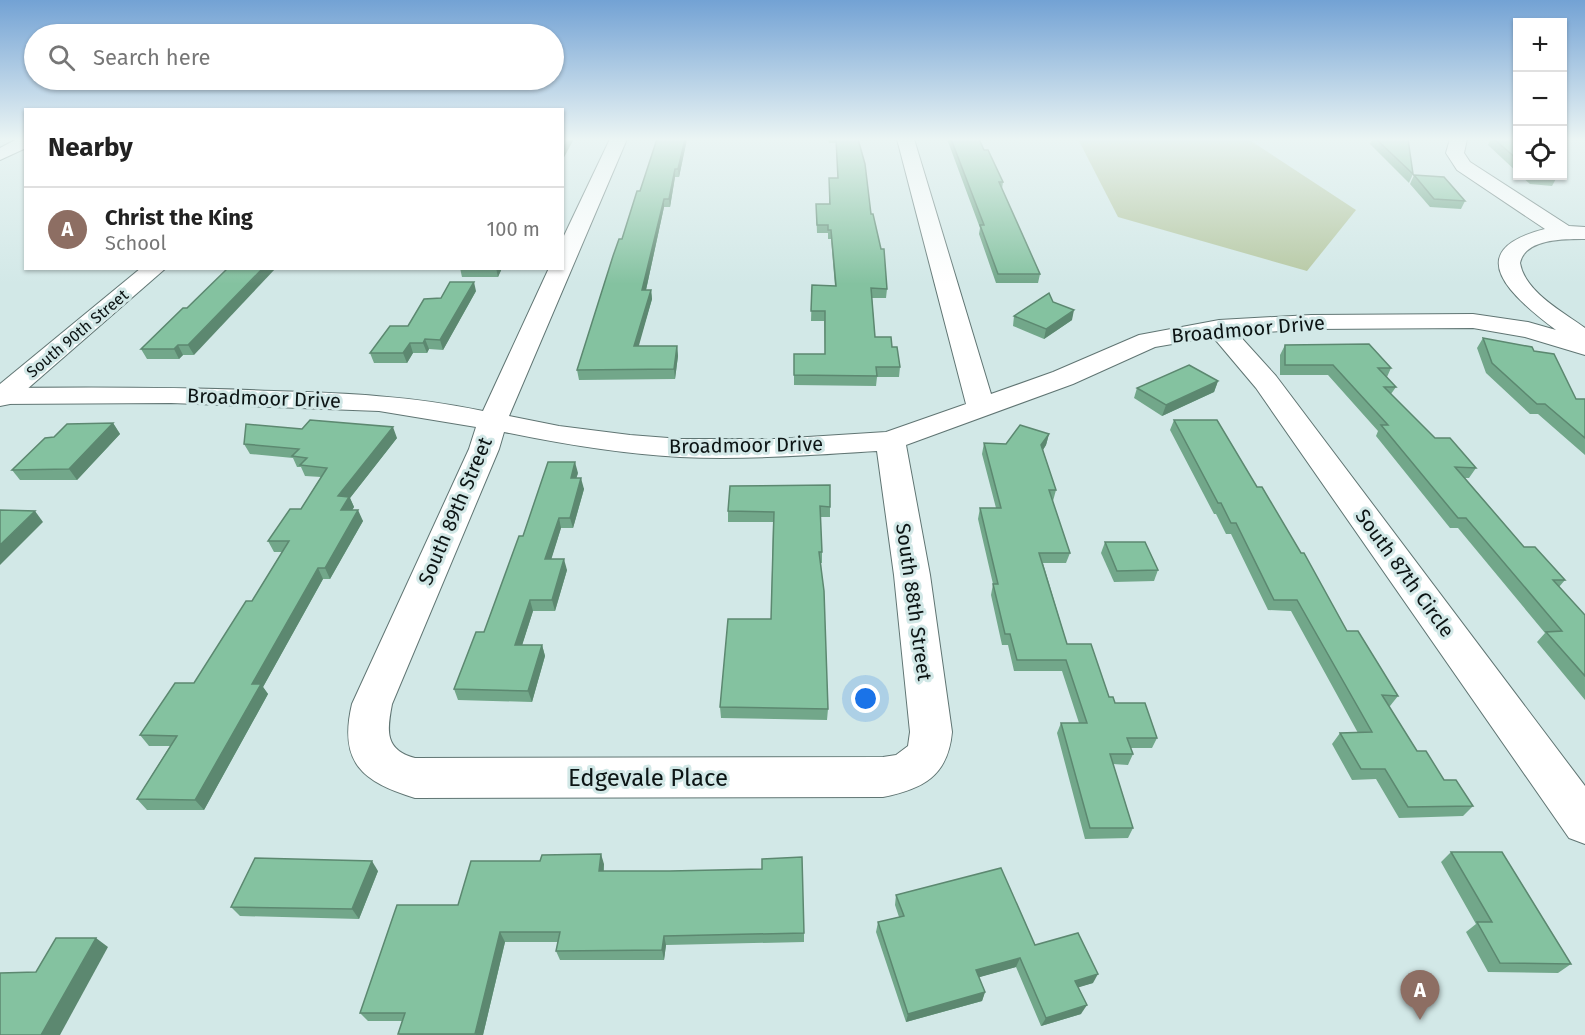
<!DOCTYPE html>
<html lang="en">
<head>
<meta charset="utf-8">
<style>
	body { margin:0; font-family:"Fira Sans",sans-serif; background:#f2f2f2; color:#222 }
	.controls { position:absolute; right:18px; top:18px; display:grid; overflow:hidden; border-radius:0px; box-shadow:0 2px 4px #0004 }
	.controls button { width:54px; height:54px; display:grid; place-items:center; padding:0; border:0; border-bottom:2px solid #e0e0e0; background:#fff; color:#222; font:30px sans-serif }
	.you { position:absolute; left:866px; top:699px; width:21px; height:21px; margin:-15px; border:4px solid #fff; border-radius:50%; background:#1a73e8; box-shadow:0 0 0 9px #1a73e833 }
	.badge { display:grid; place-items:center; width:39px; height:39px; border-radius:50%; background:#b45309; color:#fff; font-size:20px; font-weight:700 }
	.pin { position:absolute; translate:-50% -50px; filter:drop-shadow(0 2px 3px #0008) }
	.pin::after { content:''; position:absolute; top:32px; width:21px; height:18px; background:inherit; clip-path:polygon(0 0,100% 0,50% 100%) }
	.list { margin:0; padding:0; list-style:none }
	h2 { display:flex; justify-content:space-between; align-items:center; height:78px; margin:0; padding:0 24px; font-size:26px }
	h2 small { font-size:20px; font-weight:400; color:#767676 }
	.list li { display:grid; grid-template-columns:39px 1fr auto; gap:18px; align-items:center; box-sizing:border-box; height:84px; padding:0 24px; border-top:2px solid #e0e0e0 }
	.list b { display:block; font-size:22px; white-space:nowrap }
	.list p { margin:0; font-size:20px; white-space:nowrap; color:#767676 }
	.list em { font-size:20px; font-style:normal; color:#767676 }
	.icon { flex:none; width:33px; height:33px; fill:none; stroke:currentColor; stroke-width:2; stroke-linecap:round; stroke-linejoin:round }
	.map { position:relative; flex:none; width:1585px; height:1035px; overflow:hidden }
	.search { position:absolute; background:#fff; box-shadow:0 2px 4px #0004; left:24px; top:24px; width:540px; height:66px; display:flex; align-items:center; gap:15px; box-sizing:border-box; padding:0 21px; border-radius:33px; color:#767676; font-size:22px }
	.panel { position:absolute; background:#fff; box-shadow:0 2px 4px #0004; left:24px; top:108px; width:540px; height:162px; border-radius:0px }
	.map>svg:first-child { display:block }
</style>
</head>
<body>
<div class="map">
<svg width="1585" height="1035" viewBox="0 0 1585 1035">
	<rect width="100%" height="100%" fill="#d2e8e7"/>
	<path fill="#b5c7a1" d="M1078,139H1248L1356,210L1307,271L1118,217Z"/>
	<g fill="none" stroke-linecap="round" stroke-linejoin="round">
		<g stroke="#607573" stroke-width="2">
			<g id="minor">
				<path d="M17,139H26V148L0,160V148Z"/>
				<path d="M610,139H627L509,416L559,426L630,435L681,439H776L886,432L966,404L897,139H914L991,394L1053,372L1139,335L1219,320L1311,315L1473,314L1528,322L1556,330C1514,298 1457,251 1545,229L1457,170L1446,153L1450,139H1467L1464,153L1470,162L1569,226L1585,227V239C1566,239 1525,238 1520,263C1525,292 1563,312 1585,328V355L1525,337L1473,328L1311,329L1238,334L1276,376L1585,786V844L1569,838L1256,388L1213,337L1155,347L1073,384L906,445L930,575L952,732C948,776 923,789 883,797L415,798C363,782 338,763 352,704L469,449L476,427L379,411L171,403L0,404V388C92,387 183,387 274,391C345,393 413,396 483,411L549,268H562V240ZM504,432C562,444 621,454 680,457C746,460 811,455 877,451L894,575L910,732L908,746L896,755L883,757L415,758C384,750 387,730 392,704L499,449Z"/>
			</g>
		</g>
		<g stroke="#607573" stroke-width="2">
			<path id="major" d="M141,268H166L10,404L0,406V384Z"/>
		</g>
		<use href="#minor" fill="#fff" fill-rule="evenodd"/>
		<use href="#major" fill="#fff" fill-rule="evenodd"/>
	</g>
	<g fill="#72a78a">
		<path d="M657,139H687L679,177H675L670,207H664L646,290H651L652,299L638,346H677L678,356L675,379L579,380L577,370L622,239L640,191Z"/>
		<path d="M828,139H858L871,214L887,289L886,298H872L875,337L892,347L900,367L899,377H877L876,386L794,385V354H825L824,321H811L812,285L835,286L831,239H828V233H817L816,204H829V178H838L836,143H829Z"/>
		<path d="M947,139H979L984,150L1003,182L1002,189L1040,274L1038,283H996L979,234L980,228Z"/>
		<path d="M1372,139H1408L1413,174L1409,183L1370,144Z"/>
		<path d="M1491,139H1504L1518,141V173L1488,145Z"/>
		<path d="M1414,175L1465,201L1461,209L1430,207L1410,184Z"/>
		<path d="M1521,176H1556L1557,177L1552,186L1530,184Z"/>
		<path d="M460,268H502L498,277H462Z"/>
		<path d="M476,291L443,350L429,349L427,353H413L407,363H374L370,353L408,326L441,298Z"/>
		<path d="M1053,302L1072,320L1044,339L1013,326L1014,316Z"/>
		<path d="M183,308L194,355H183L179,359H147L141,349Z"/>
		<path d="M1483,338L1534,351L1576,399H1585V455L1538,414H1530L1486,373L1477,348Z"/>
		<path d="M1285,345L1391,368L1387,377L1396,387L1391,394L1435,438L1476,468L1469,478H1465L1524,547L1565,580L1559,587L1585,615V700L1537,642L1545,633L1458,528H1450L1376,436L1378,431L1328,375H1280V355Z"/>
		<path d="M1218,381L1214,392L1162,416L1134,398L1137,388Z"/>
		<path d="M1174,420L1257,487L1347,631L1398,696L1390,706H1388L1417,751L1444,780L1473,806L1463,816L1399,818L1376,779L1352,780L1332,744L1340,733H1358L1291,611L1268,610L1231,534H1226L1216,514H1214L1170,430Z"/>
		<path d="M113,423L120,434L77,480H20L12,470L54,437Z"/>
		<path d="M1049,434L1046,445L1043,450L1056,490L1053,501H1052L1070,553L1066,563H1043L1067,644L1109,697L1115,703L1157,738L1152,748H1131L1133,754L1128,765L1113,764L1133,828L1128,838L1085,839L1057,733L1061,723H1079L1062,671H1014L1008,645H1002L991,595L993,584L978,519L980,508H996L982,454L984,443L1006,444Z"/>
		<path d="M397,438L350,498L354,507L352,510L363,521L330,579H323L263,687L268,694L204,810H147L137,799L170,746H149L140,735L194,683L252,601L282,552H274L268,541L301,509L321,477L305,476L301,467H297L293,458L250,454L244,444Z"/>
		<path d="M578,473L576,478L584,489L573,528H561L551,559L567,570L555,611H533L522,645H542L545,656L532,702L458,700L454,689L484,632L523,536Z"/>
		<path d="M730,486L830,507V517H820L822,552V563H821L828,709L827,720L721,718L720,707L771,619L773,522H728V511Z"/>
		<path d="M1105,542L1158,570L1154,581L1114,582L1101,553Z"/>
		<path d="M1451,852L1571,964L1558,973L1488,972L1466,932L1476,924L1441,862Z"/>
		<path d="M540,861L604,864V871L804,933V942L666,945L664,960H560L556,951L558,942H505L483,1035H400L398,1034L402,1021H368L360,1013L458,905Z"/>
		<path d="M378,871L359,919L240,916L231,907Z"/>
		<path d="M896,895L1035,945L1093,983L1078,987L1081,1014L1041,1026L1016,967L979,977L985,992L982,1001L906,1022L876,932L878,922L899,917L895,905Z"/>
	</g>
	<g fill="#5c8870">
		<path d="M569,139H574L562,161V151Z"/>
		<path d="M685,139H687L679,177L678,169Z"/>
		<path d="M675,169V177L670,207L669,199Z"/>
		<path d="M664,199V207L644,299L642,290Z"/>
		<path d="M263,268H276L194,355L188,345Z"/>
		<path d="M496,268H502L498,277Z"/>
		<path d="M474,282L476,291L443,350L440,340Z"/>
		<path d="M651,290L652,299L636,356L634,346Z"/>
		<path d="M1074,310L1072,320L1044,339L1046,329Z"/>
		<path d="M425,339L429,349L427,353L423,343Z"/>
		<path d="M410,343L413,353L407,363L403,353Z"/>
		<path d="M178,345L183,355L179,359L174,349Z"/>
		<path d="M677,346L678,356L675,379L674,369Z"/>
		<path d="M1218,381L1214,392L1162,416L1166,405Z"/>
		<path d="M113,423L120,434L77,480L69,469Z"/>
		<path d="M393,427L397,438L350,498L354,507L346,521L341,510L338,496Z"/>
		<path d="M1049,434L1046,445L1039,456L1041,445Z"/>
		<path d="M575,462L578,473L573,489L571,478Z"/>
		<path d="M581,478L584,489L573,528L570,518Z"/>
		<path d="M358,510L363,521L330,579L325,568Z"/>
		<path d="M35,511L43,522L0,565V545Z"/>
		<path d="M559,518L561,528L548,570L545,559Z"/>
		<path d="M564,559L567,570L555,611L552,600Z"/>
		<path d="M318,568L323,579L263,687L268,694L204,810L195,800L252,684Z"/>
		<path d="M530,600L533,611L519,655L515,645Z"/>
		<path d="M542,645L545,656L532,702L528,691Z"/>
		<path d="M601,854L604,864L602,881L599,871Z"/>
		<path d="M372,861L378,871L359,919L352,909Z"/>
		<path d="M500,932L505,942L483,1035H476L475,1034Z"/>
		<path d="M664,936L666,945L664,960L662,950Z"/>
		<path d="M96,938L108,947L60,1035H41Z"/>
		<path d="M1020,958L1016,967L973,979L976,970Z"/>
		<path d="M1098,974L1093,983L1070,990L1075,981Z"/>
		<path d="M985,992L982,1001L906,1022L908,1014Z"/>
		<path d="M1087,1005L1081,1014L1041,1026L1046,1018Z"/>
	</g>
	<g fill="#84c2a0" stroke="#5c8870" stroke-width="1.5">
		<path d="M562,139H569L562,151Z"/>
		<path d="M657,139H685L678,169H675L669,199H664L642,290H651L634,346H677L674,369L577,370L613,256L619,239H622L637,191H640Z"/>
		<path d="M836,139H858L865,164L871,214H873L881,249H884L887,289L871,288L875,337H891L892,347H897L900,367H876L877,376L794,375V354H825V311H811L812,285L836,286L831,230H828V225H817L816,204H830L829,178H838Z"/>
		<path d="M951,139H979L984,150H988L1003,182H999L1040,274H998L980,225H984Z"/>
		<path d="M1376,139H1408L1413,174Z"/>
		<path d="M1494,139H1504L1518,141V160Z"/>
		<path d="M1414,175L1444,177L1465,201L1434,199Z"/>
		<path d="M228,268H263L188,345H178L174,349H141L183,308H187Z"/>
		<path d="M450,282H474L440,340L425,339L423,343H410L403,353H370L390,326H408L424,299L441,298Z"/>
		<path d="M1049,293L1053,302L1074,310L1046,329L1014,316Z"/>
		<path d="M1483,338L1532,347L1534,351L1554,354L1576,399H1585V438L1545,404H1537L1492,363Z"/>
		<path d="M1369,344L1391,368H1378L1396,387H1384L1435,438H1450L1476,468L1455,467L1524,547H1535L1565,580H1553L1585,615V676L1546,632L1562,631L1466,518H1458L1381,425H1388L1333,365H1285V345Z"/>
		<path d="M1189,365L1218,381L1166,405L1137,388Z"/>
		<path d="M310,420L393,427L338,496L349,497L341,510H358L325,568H318L252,684H261L195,800L137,799L177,736L140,735L175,683H194L246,601H252L289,541H268L290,509H301L327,468L300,465L307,458L292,456L299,449L244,444L246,424L302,429Z"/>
		<path d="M1174,420H1217L1257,487H1262L1301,553H1304L1347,631H1358L1398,696L1382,695L1417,751H1426L1444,780H1456L1473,806L1408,807L1385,769H1361L1340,733L1372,732L1297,600H1274L1236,523H1231L1221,503H1218Z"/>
		<path d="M113,423L69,469L12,470L45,438L54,437L67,424Z"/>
		<path d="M1020,425L1049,434L1041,445L1056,490H1049L1070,553H1039L1067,644H1091L1109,697H1113L1115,703H1145L1157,738H1127L1133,754H1110L1133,828H1090L1061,723H1087L1066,660H1017L1010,634H1005L993,584H998L980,508H1001L984,443L1006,444Z"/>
		<path d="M548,462H575L571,478H581L570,518H559L545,559H564L552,600H530L515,645H542L528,691L454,689L476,632H484L519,536H523Z"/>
		<path d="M830,485V507L820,506L822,552H819L824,591L828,709L720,707L728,619H771L774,512L728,511L730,486Z"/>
		<path d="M0,510L35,511L0,545Z"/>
		<path d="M1105,542H1145L1158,570L1117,571Z"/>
		<path d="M1451,852H1502L1571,964L1500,963L1477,922H1492Z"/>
		<path d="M601,854L599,871H670L762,869V859L802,857L804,933L664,936L662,950L556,951L560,932H500L475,1034H398L405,1013H360L397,905H458L471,861H540L542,855Z"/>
		<path d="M255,858L372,861L352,909L231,907Z"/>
		<path d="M1001,868L1035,945L1078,933L1098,974L1075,981L1087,1005L1046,1018L1020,958L976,970L985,992L908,1014L878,922L904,916L896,895Z"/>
		<path d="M56,938H96L41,1035H0V973L36,972Z"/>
	</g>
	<linearGradient id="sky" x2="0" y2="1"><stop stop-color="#73a2d4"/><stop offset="0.49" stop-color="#ebf5f4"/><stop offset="1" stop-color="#ebf5f4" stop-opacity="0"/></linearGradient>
	<rect width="1585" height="284" fill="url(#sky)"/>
	<g text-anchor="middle" stroke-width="6" stroke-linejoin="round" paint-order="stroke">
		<g font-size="16" fill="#0c1414" stroke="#d2e8e7">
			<text transform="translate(77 333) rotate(-40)" y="6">South 90th Street</text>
		</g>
		<g font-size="20" fill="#0c1414" stroke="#d2e8e7">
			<text transform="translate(1248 329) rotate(-5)" y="7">Broadmoor Drive</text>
			<text transform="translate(264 398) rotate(2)" y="7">Broadmoor Drive</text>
			<text transform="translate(746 445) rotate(-1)" y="7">Broadmoor Drive</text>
			<text transform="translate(455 511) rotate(-67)" y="7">South 89th Street</text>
			<text transform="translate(1405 573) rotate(54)" y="7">South 87th Circle</text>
			<text transform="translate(914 602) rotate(82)" y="7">South 88th Street</text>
		</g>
		<g font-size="24" fill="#0c1414" stroke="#d2e8e7">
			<text x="648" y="786">Edgevale Place</text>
		</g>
	</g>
</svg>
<div class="controls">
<button>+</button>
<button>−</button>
<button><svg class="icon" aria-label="locate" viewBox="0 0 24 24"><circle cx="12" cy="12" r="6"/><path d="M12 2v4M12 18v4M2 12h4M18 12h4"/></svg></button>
</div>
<div class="you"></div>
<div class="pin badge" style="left:1420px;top:1020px;background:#8d6e63">A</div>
<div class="search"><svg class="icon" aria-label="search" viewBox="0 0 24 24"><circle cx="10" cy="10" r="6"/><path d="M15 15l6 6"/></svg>Search here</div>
<section class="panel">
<h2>Nearby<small></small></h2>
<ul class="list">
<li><span class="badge" style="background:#8d6e63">A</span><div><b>Christ the King</b><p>School</p></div><em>100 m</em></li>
</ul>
</section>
</div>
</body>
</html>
